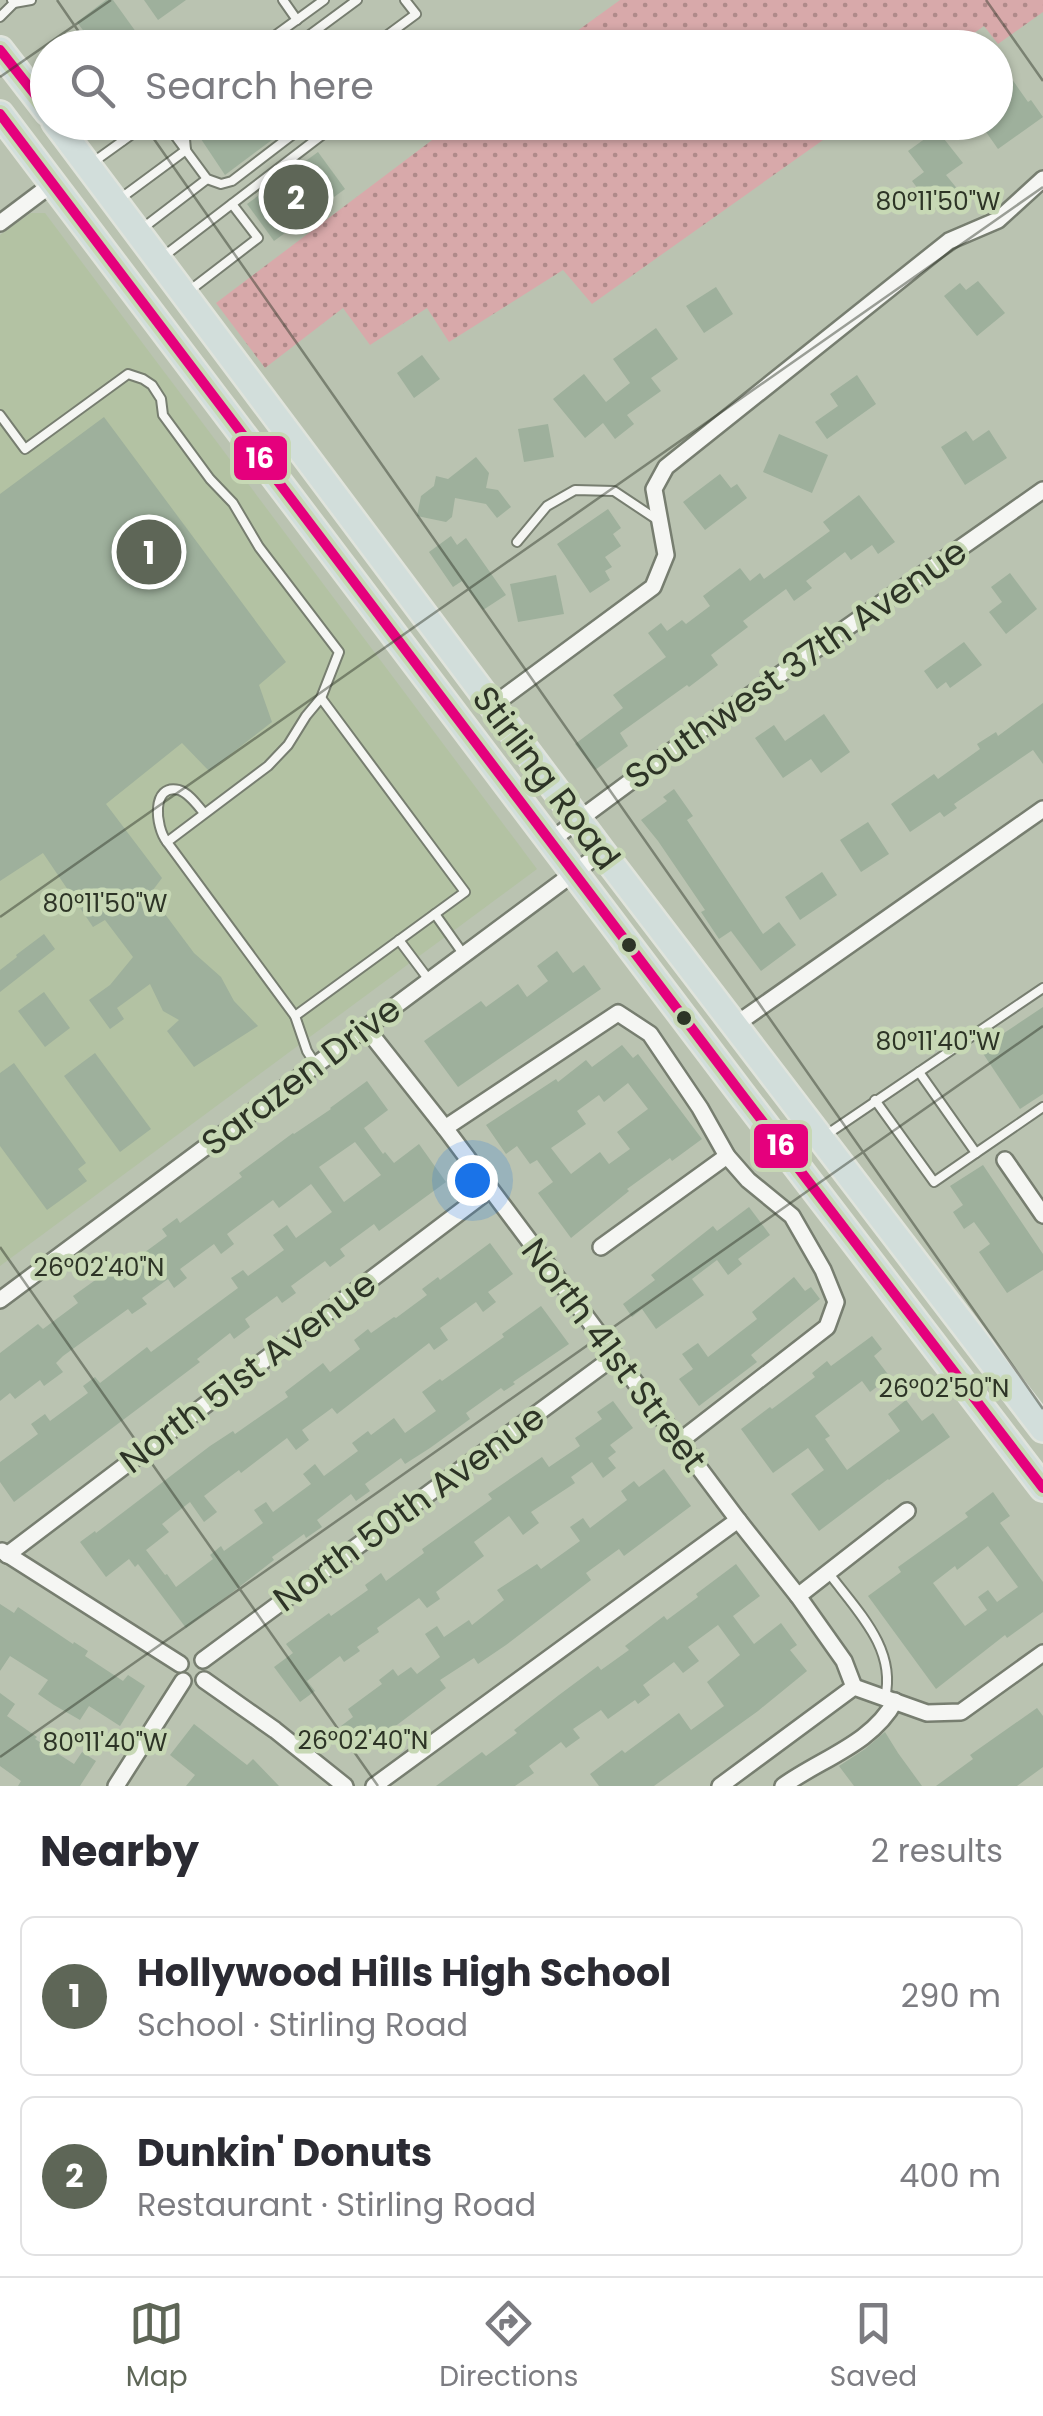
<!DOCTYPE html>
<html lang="en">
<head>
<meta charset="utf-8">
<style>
	body { margin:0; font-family:Poppins,sans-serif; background:#f7f7f7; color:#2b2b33 }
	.you { position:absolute; left:472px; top:1180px; width:35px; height:35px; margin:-25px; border:8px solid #fff; border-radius:50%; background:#1a73e8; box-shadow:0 0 0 15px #1a73e833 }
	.badge { display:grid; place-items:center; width:65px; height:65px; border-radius:50%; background:#5e6657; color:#fff; font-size:32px; font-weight:700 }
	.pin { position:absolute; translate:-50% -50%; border:5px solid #fff; box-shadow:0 2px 10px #0006 }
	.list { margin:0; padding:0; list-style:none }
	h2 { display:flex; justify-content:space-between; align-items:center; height:130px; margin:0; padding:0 40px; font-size:42px }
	h2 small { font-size:32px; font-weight:400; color:#7c7c81 }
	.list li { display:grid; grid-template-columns:65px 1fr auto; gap:30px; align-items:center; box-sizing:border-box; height:160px; margin:0 20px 20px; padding:0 20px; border:2px solid #e1e1e2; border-radius:15px }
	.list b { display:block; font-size:38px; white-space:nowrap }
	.list p { margin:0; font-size:32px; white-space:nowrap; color:#7c7c81 }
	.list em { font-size:32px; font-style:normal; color:#7c7c81 }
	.icon { flex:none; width:55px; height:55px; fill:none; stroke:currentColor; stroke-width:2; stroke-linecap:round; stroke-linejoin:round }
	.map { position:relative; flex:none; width:1043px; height:1786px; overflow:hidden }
	.search { position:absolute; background:#fff; box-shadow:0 2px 8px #0004; left:30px; right:30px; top:30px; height:110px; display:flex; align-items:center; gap:25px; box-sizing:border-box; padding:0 35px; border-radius:55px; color:#7c7c81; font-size:38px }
	.sheet { height:490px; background:#fff }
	nav { display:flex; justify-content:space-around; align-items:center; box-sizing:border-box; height:140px; border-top:2px solid #e1e1e2; background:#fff; font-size:28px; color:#7c7c81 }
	nav a { display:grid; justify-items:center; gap:5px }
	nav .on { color:#5e6657 }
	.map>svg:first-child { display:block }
</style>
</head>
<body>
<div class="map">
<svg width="1043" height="1786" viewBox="0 0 1043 1786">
	<defs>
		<pattern id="grass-dots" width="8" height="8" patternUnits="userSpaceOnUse" patternTransform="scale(2.5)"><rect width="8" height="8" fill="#d8a9aa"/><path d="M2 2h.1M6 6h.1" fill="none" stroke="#b08a8a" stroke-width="1.8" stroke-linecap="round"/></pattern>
	</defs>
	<rect width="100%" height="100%" fill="#bac3b1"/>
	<path fill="#b3c2a3" d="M31,213H45L537,869L0,1266V235Z"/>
	<g fill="url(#grass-dots)">
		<path d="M620,0H1043V12L998,44L984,26L953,48L555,47Z"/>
		<path d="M456,122H847V123L592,304L563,270L449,342L427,308L370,345L343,308L265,368L216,303Z"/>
	</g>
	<g fill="#9eb09c" fill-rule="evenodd">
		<path d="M106,0H113L136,32L115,48H96L77,22Z"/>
		<path d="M144,0H186L158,20Z"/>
		<path d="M1009,75L1028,102L1031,100L1043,117L998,149L979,122H996V84Z"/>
		<path d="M204,122H296L225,175L195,130Z"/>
		<path d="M937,130L963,163L946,175L959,191L934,210L912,181L924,172L908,151Z"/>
		<path d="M318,152L345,189L274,241L247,204Z"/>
		<path d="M978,281L1005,313L977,336L944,296L960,283L966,290Z"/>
		<path d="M716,287L733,314L704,333L686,306Z"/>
		<path d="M656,328L678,359L651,378L661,391L627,415L634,424L615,439L603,423L585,438L553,399L584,374L606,402L630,383L613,359Z"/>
		<path d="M422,355L440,379L414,398L397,373Z"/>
		<path d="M857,375L876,404L827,439L815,422L838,406L830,394Z"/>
		<path d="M104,417L286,662L259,685L272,722L209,771L182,743L106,804L162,878L150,894L194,953L221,977L234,1001L258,1026L194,1067L167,1031L179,1020L163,1011L150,984L117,1008L124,1019L110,1029L89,1000L110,985L133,957L105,920L93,927L43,853L0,881V494Z"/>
		<path d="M548,424L554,457L524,462L518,429Z"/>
		<path d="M989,430L1007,458L965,485L941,447L966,431L973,441Z"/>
		<path d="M779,434L828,455L812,493L763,472Z"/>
		<path d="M476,457L489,473L486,488L498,490L511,507L497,518L486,504L455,498L452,517L446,522L417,516L421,496L434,486L436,476L448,479Z"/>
		<path d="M720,474L731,488L737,484L747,498L705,530L683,502Z"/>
		<path d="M859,495L895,542L878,554L872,545L851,560L845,552L806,581L812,588L794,601L786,589L743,621L748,627L711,655L718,665L689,687L687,685L620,733L628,746L595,770L575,744L623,708L613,695L666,657L648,633L661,623L667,631L682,620L686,624L710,606L703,596L740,568L750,581L760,573L764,579L830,531L823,522Z"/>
		<path d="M608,509L621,528L613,534L621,546L605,557L612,567L605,571L610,580L590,593L557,544Z"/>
		<path d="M451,536L457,545L466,538L506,595L483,610L462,581L453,587L429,552Z"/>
		<path d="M1010,573L1037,609L1006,634L989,612L1002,602L991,587Z"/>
		<path d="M556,575L564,614L518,622L510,584Z"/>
		<path d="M964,642L982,665L950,688L946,682L937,689L924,671Z"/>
		<path d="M1043,703V764L1033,750L954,804L957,808L944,817L940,812L910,832L891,804L934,774L938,779L980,749L977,744L996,732L998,736Z"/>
		<path d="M824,714L850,752L821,773L811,759L783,778L755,738L774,725L785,741Z"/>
		<path d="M674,789L693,816L687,820L763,934L779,922L796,945L761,971L731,931L719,939L701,912L705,910L658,841L641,820L667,801L663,797Z"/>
		<path d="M868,822L889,854L861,872L840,840Z"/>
		<path d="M822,872L837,895L800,920L785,897Z"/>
		<path d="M44,934L55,949L0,992V970L17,957L16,955Z"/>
		<path d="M557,951L573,973L584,965L601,989L458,1087L424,1041L481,1001L486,1007L518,984L527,997L548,981L537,966Z"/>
		<path d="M44,992L70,1028L45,1047L18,1011Z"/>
		<path d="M1043,1007V1094L1020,1109L980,1049Z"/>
		<path d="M622,1045L633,1058L638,1054L702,1139L672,1161L670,1158L627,1189L629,1191L571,1238L538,1193L553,1182L537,1160L530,1164L517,1146L506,1154L486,1125L556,1079L558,1082L586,1060L592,1067ZM628,1083L648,1109L617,1132L630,1149L609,1164L600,1152L571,1174L551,1148L586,1124L577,1111L599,1095L604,1102Z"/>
		<path d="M95,1053L151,1129L120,1152L64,1076Z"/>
		<path d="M14,1063L86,1163L78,1169L87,1181L47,1210L0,1146V1073Z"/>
		<path d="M367,1081L388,1110L364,1128L383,1154L385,1152L394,1163L419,1144L446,1182L379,1231L374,1224L340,1249L345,1256L330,1267L325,1261L291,1286L296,1293L282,1303L277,1296L245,1319L250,1327L234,1339L230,1333L197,1359L200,1362L14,1502L0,1482V1462L38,1434L31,1424L45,1414L50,1421L88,1393L83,1386L95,1377L100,1383L147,1347L151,1352L238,1288L231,1278L243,1270L248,1276L284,1250L273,1235L287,1225L296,1238L332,1212L311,1184L279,1208L273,1200L227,1234L234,1244L221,1254L214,1244L180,1269L187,1278L174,1288L168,1279L142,1298L147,1304L132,1314L128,1309L63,1356L56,1363L63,1372L44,1386L40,1380L15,1399L10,1393L0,1401V1353L38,1324L43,1329L78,1303L73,1296L129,1256L133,1261L167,1236L162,1229L177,1218L180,1223L242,1177L239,1173L293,1133L294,1134L331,1109L330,1108ZM355,1142L381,1175L344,1202L319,1167Z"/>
		<path d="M983,1165L1043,1254V1270L1007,1293L979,1252L990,1244L974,1222L964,1229L953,1212L963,1205L950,1186Z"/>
		<path d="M749,1207L770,1235L738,1259L742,1264L728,1275L717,1260L692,1279L704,1295L656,1329L642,1309L632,1317L623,1304L655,1280L651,1275L713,1226L717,1231Z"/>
		<path d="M490,1243L513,1274L488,1292L496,1302L483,1312L476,1302L440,1328L448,1340L434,1350L429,1343L337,1414L332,1408L302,1430L309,1440L296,1450L287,1438L241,1473L239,1470L204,1496L217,1512L204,1522L190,1502L162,1524L169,1532L146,1550L165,1575L167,1574L176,1587L213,1559L210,1555L221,1546L224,1551L263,1523L254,1510L266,1502L273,1512L311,1484L303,1474L315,1464L324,1476L358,1451L352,1443L368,1431L371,1435L394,1418L405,1433L436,1411L422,1392L440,1379L442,1381L504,1337L502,1334L541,1306L569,1344L513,1382L515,1384L504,1391L501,1388L466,1413L470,1419L430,1448L405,1464L401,1458L365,1484L370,1491L356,1501L351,1494L317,1520L322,1527L306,1538L304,1534L272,1557L274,1560L186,1628L138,1564L135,1567L129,1559L106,1577L80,1542L95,1531L96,1533L210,1446L233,1431L235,1434L288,1397L285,1392L323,1363L330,1372L360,1349L354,1340L368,1329L371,1333L394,1317L396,1318L427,1295L422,1289L438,1277L440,1280Z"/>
		<path d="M794,1277L805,1291L811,1287L820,1299L751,1355L757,1362L699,1406L679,1379L693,1369L682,1354L698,1343L708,1357L757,1319L752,1312Z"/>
		<path d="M872,1336L882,1349L874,1356L890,1377L870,1392L862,1381L815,1416L830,1436L825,1439L847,1470L900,1431L888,1414L906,1400L922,1421L933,1413L950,1437L889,1480L888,1479L819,1531L791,1494L824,1470L808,1448L773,1473L741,1429L770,1407L772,1409L815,1377L812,1373L827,1361L831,1366Z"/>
		<path d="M613,1401L633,1428L610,1445L616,1452L608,1458L616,1468L603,1478L592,1462L571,1477L575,1483L531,1512L539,1523L523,1535L509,1516L474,1542L484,1556L436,1592L440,1599L427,1608L419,1598L377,1628L379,1632L357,1647L360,1651L344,1662L340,1656L307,1681L315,1691L300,1702L274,1667L293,1653L286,1644L329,1613L331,1616L368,1590L365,1585L381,1573L386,1581L424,1553L422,1549L492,1499L488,1494L542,1457L549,1467L580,1446L575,1438L602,1419L597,1412Z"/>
		<path d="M664,1469L691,1506L624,1556L619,1549L586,1573L591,1580L506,1645L478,1664L474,1658L440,1680L446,1688L381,1737L376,1730L355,1745L341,1726L353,1717L348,1709L382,1684L379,1680L393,1669L398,1676L411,1667L417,1674L440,1657L425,1634L437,1626L444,1637L469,1620L472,1625L504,1600L497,1590L537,1564L541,1569L580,1541L570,1527L583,1518L590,1528L627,1500L621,1491L634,1481L639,1487Z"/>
		<path d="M993,1492L1010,1516L1000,1523L1043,1582V1612L1007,1638L1005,1635L936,1689L868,1596L901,1572L898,1567L968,1517L965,1513ZM988,1546L1018,1587L997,1602L988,1590L978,1597L987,1610L965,1626L933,1583L955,1566L957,1570Z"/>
		<path d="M736,1564L760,1596L733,1616L754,1644L781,1623L797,1645L790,1650L807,1671L758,1711L654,1786H599L590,1774L622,1750L625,1753L679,1713L691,1730L724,1706L707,1682L740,1655L718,1625L688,1647L699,1661L683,1673L674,1662L643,1685L650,1695L638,1704L635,1700L608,1719L601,1710L573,1729L580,1738L566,1748L561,1742L529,1766L534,1773L515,1786H436L482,1752L486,1756L517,1733L514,1730L559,1695L598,1666L601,1670L629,1650L625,1646L664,1616L667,1620L698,1597L696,1594Z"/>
		<path d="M0,1604L14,1613L18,1607L73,1644L74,1642L88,1651L85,1656L123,1681L128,1675L145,1686L120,1726L89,1706L80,1720L54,1705L38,1694L48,1680L10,1656L0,1671Z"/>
		<path d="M0,1693L15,1704L7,1716L37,1737L35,1739L74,1764L82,1752L96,1761L80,1786H18L21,1781L0,1766Z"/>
		<path d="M1037,1708L1043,1716V1767L1017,1786H936L973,1759L970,1755Z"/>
		<path d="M194,1724L247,1765L253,1759L279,1786H186L195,1775L170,1755Z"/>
		<path d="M885,1732L898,1753L922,1786H854L839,1766L865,1749Z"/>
	</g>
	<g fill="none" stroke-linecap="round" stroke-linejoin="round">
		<g stroke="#777e70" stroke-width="12">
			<g id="service">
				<path d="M283,0L297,20"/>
				<path d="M14,3L31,0"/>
				<path d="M0,17L14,3L12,0"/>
				<path d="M258,48L324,0"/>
				<path d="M292,48L357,0"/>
				<path d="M370,48L416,14L405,0"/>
				<path d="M120,122L122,141"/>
				<path d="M165,122L207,179L221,184L232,181L309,122"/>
				<path d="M186,150L184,127L190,122"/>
				<path d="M92,163L149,122"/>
				<path d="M117,201L186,150"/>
				<path d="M139,231L207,179"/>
				<path d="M164,256L339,122"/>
				<path d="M189,291L258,238L232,204"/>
				<path d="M0,415L25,449L128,374L143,379L152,385L161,399L163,415L210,479L233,503L259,547L339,652L321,698"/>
				<path d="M517,542L547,506L575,490L614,491L656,519"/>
				<path d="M321,698L465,892L295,1016L167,842L268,766L288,745L306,716Z"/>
				<path d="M167,842C155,827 151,783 179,790C189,793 198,806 204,813"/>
				<path d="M435,914L464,955"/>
				<path d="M399,940L429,980"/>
				<path d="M295,1016L307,1051L316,1065"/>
				<path d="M875,1100L934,1182L976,1153L919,1072"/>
				<path d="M826,1135L1043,988"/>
				<path d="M976,1153L1043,1107"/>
				<path d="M828,1572C856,1610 897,1648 885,1698"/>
			</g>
		</g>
		<g stroke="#777e70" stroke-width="20">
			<g id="minor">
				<path d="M0,223L52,184"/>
				<path d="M492,706L653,587L666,555L654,489L666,467L949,241L998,220L1043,179"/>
				<path d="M550,841L688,739L1043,490"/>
				<path d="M735,1025L1043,809"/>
				<path d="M366,1028L445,1128L738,1520L798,1596L844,1661L854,1687"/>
				<path d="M445,1128L618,1013L650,1034L700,1108L727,1156L748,1180L792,1216L823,1270L836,1302L827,1327L680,1441"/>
				<path d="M1005,1160L1043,1215"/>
				<path d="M601,1247L727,1156"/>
				<path d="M0,1300L602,852"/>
				<path d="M2,1551L180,1664"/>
				<path d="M7,1555L489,1190"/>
				<path d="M798,1596L907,1511"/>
				<path d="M203,1660L615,1356"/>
				<path d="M204,1680L275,1730L345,1786"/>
				<path d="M116,1786L183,1681"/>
				<path d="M374,1786L738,1520"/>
				<path d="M720,1786L854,1687L927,1713L961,1712L1043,1653"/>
				<path d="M783,1786C820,1759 872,1744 895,1701"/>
			</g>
		</g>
		<g stroke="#e0e4dc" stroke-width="30">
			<g id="primary">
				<path d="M0,50L48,112"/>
				<path d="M0,114L740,1092L1043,1488"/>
				<path d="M55,122L602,852L1043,1429"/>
			</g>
		</g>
		<use href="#service" stroke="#f5f6f3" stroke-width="8"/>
		<use href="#minor" stroke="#f5f6f3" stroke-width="15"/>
		<use href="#primary" stroke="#d2dedb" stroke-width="25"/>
		<g stroke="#c7d8b5" stroke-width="18">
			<g id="bus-1">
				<path d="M0,50L48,111"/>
				<path d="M0,114L740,1092L1043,1488"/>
			</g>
		</g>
		<use href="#bus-1" stroke="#e5007d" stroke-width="10"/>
	</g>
	<path fill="none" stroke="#2d3426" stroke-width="2.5" stroke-opacity="0.45" d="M57,0L90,48M986,0L1043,81M0,77L111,0M142,122L1043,1409M0,917L1043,187M0,1247L378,1786M0,1757L1043,1026"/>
	<g fill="#2d3426" stroke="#c7d8b5" stroke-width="4">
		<circle cx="629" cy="945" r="9"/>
		<circle cx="684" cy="1018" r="9"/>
	</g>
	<g text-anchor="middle" stroke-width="9" stroke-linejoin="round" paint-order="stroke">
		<g font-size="35" fill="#2d3426" stroke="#c7d8b5">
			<text transform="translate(796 664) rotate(-35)" y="12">Southwest 37th Avenue</text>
			<text transform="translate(546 778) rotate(53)" y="12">Stirling Road</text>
			<text transform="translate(301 1076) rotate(-37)" y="12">Sarazen Drive</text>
			<text transform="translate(614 1355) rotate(53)" y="12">North 41st Street</text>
			<text transform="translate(248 1372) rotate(-37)" y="12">North 51st Avenue</text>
			<text transform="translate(409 1508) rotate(-36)" y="12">North 50th Avenue</text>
		</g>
	</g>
	<g font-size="25" text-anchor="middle" fill="#2d3426" stroke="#c7d8b5" stroke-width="9" stroke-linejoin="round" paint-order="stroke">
		<text x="938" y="210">80°11'50"W</text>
		<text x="105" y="912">80°11'50"W</text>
		<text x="938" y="1050">80°11'40"W</text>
		<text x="99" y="1276">26°02'40"N</text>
		<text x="944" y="1397">26°02'50"N</text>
		<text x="363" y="1749">26°02'40"N</text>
		<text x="105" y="1751">80°11'40"W</text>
	</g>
	<g stroke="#c7d8b5" stroke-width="4">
		<rect x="232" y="434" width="57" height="48" rx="10" fill="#e5007d"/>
		<rect x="752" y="1122" width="58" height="48" rx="10" fill="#e5007d"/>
	</g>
	<g font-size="28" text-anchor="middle" font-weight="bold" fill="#fff">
		<text x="260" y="468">16</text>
		<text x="781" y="1155">16</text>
	</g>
</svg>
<div class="you"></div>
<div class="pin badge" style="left:149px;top:552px">1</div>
<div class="pin badge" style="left:296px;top:197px">2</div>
<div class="search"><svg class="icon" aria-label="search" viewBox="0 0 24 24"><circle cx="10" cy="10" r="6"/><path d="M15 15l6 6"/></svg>Search here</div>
</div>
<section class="sheet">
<h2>Nearby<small>2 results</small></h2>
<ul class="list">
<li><span class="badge">1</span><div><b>Hollywood Hills High School</b><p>School · Stirling Road</p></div><em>290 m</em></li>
<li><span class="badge">2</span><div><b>Dunkin' Donuts</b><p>Restaurant · Stirling Road</p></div><em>400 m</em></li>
</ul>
</section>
<nav>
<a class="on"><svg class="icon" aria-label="map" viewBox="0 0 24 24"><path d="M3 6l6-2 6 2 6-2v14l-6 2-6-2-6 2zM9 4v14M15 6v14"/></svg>Map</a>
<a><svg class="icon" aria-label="directions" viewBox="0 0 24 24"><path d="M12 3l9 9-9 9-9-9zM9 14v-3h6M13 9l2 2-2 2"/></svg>Directions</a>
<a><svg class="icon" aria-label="saved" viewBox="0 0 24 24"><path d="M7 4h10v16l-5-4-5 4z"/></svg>Saved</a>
</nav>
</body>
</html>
